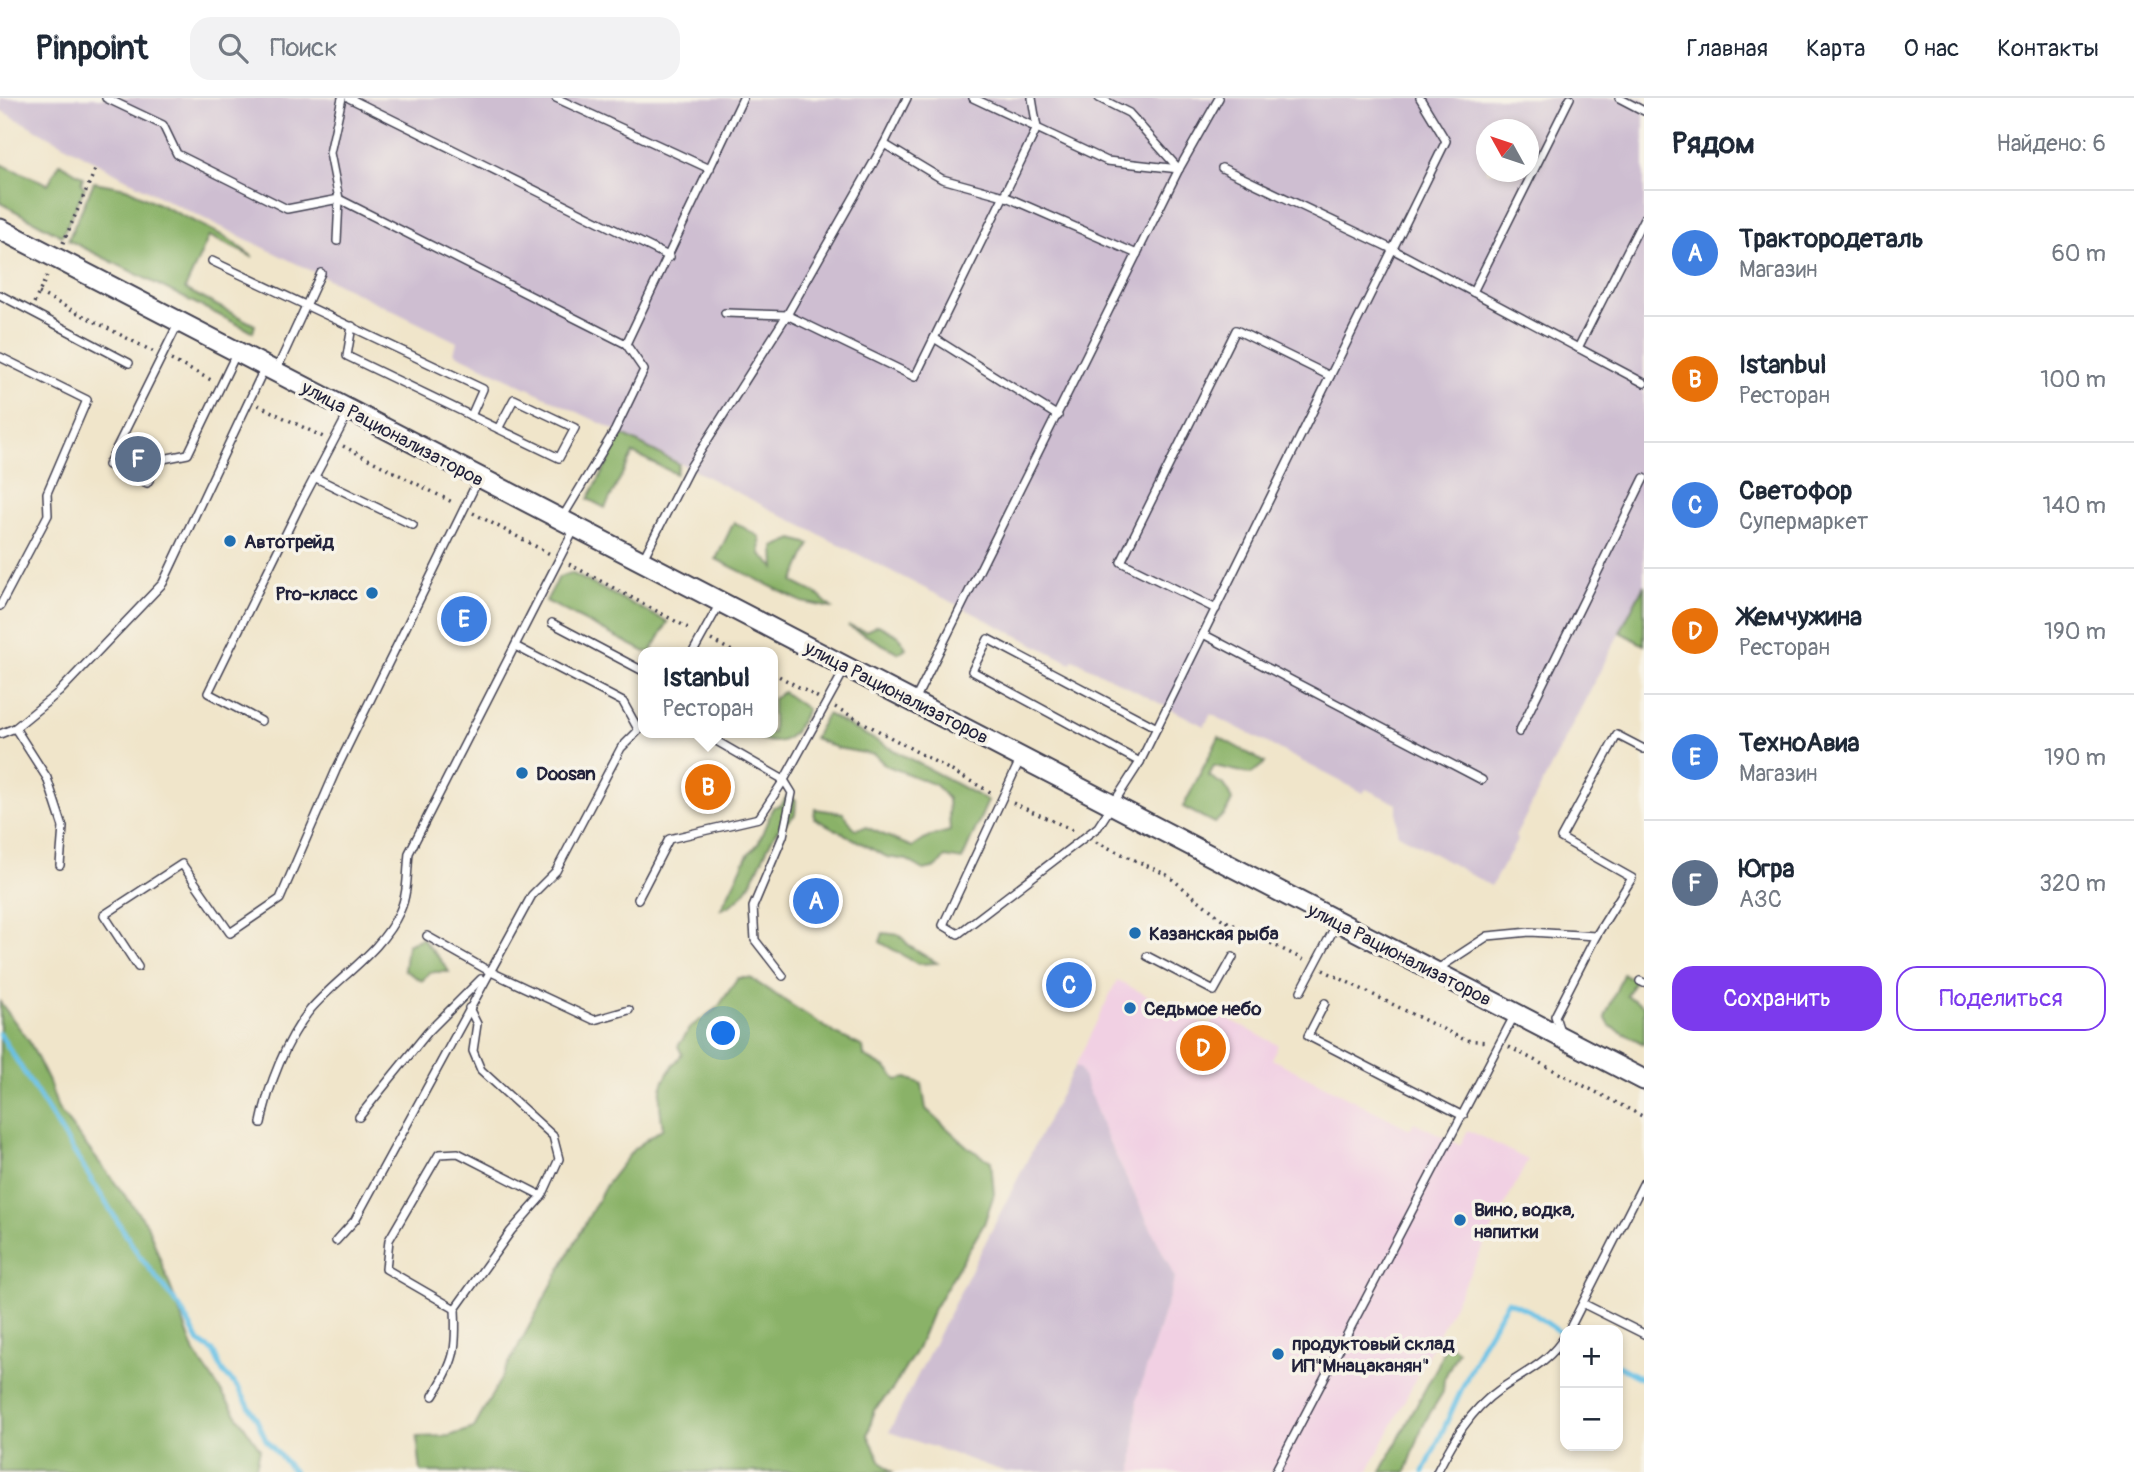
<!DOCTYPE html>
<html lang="ru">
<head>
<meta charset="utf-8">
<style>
	body { margin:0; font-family:Pangolin,sans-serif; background:#f2f2f3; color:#1f2937 }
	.controls { position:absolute; right:21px; bottom:21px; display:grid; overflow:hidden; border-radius:14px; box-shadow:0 4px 10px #0003 }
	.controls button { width:63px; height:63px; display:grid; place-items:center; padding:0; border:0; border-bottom:2px solid #e0e1e3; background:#fff; color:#1f2937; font:35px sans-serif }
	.compass { position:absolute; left:1476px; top:21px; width:63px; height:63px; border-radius:50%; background:#fff; box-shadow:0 4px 10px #0003; rotate:310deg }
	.you { position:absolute; left:724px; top:936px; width:24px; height:24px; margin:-18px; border:5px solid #fff; border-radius:50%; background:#1a73e8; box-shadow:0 0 0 10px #1a73e833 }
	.badge { display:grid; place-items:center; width:46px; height:46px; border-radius:50%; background:#7c3aed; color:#fff; font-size:23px; font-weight:700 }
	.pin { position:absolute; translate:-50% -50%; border:4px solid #fff; box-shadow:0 2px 7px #0006 }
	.popup { position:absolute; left:638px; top:549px; width:140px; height:91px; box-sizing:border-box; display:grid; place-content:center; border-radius:14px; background:#fff; filter:drop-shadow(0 2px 5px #0005); font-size:23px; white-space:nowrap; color:#747a83 }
	.popup b { font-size:26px; color:#1f2937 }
	.popup::after { content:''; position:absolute; left:50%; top:100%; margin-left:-14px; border:14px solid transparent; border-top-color:#fff }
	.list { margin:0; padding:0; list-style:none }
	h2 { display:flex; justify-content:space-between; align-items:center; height:91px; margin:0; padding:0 28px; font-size:30px }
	h2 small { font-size:23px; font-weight:400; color:#747a83 }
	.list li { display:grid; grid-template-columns:46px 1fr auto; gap:21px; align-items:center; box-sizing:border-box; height:126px; padding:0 28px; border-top:2px solid #e0e1e3 }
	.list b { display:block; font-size:26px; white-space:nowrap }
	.list p { margin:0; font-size:23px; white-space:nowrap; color:#747a83 }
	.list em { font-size:23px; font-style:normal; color:#747a83 }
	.actions { display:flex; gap:14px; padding:21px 28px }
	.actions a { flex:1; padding:16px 0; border:2px solid #7c3aed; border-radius:21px; text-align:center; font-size:24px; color:#7c3aed }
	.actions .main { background:#7c3aed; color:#fff }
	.icon { flex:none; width:38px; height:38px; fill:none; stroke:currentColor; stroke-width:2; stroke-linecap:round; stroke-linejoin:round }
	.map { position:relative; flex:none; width:1644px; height:1374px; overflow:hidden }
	header { display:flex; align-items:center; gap:42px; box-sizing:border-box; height:98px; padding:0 35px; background:#fff; border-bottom:2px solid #e0e1e3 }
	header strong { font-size:33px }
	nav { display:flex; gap:38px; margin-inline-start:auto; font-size:24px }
	.search { width:490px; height:63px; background:#f2f2f3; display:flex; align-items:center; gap:18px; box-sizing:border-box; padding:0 24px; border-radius:21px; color:#747a83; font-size:26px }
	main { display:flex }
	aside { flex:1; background:#fff }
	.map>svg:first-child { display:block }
</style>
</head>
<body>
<header>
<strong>Pinpoint</strong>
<div class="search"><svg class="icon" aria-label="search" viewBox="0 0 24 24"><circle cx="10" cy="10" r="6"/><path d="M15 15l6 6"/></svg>Поиск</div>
<nav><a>Главная</a><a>Карта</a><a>О нас</a><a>Контакты</a></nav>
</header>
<main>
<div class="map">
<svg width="1644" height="1374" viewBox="0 0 1644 1374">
	<rect width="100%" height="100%" fill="#f7f3e8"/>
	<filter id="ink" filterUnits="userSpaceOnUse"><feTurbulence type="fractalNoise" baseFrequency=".0143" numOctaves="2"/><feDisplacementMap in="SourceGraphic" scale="14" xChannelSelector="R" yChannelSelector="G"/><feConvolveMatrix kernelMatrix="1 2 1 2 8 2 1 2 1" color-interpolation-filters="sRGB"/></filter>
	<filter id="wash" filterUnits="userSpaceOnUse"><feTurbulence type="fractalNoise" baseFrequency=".00686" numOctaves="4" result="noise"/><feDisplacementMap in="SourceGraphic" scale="28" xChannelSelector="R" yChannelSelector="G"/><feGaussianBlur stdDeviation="1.57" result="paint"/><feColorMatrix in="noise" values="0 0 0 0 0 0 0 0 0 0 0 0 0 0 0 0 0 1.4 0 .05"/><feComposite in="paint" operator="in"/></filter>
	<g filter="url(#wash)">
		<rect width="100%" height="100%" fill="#f0e5ca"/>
		<path fill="#f1d0e3" d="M1117,882L1209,929L1217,915L1278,947L1272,961L1410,1031L1414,1024L1460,1047L1468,1032L1528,1062L1368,1374H1133L1137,1300L1175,1180L1108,1042L1080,972L1075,968Z"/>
		<g fill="#cebed1" fill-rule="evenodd">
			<path d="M0,0H1644V487L1515,739L1518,741L1491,788L1397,735V706L1366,691L1363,695L1211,616L1204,628L1073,561L1071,565L615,332L454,255L457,244L160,99L0,12ZM1486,32H1528V74H1486Z"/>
			<path d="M1075,968L1080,971L1108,1042L1175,1180L1137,1300L1133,1374H1006L889,1334Z"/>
		</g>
		<g fill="#8ab268" stroke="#566a52" stroke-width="2">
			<path d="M60,65L83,79L81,86L85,89L62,138L0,105V66L48,86Z"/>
			<path d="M94,84L126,90L226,139L253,159L209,138L185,191L255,227L253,234L68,142Z"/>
			<path d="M623,337L679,366L676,376L633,355L605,410L588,401Z"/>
			<path d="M734,424L760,439L761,456L775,470L774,449L793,441L810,446L793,484L817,496L832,510L802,504L716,461Z"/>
			<path d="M571,475L668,524L651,554H645L546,503L559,479Z"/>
			<path d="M1644,487V547L1620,534Z"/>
			<path d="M878,527L899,538L906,550L899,555L848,528L866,533Z"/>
			<path d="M783,594L807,611C792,644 781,653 747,635H773V601Z"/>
			<path d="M827,616L988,703L962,762L945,759L937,769L924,772L907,762L887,759L814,720L815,711L843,715L855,731L866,729L912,749L931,738L950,733L948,701L936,687L885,667L875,657L837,650L814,640Z"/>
			<path d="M1219,639L1265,665L1251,676L1214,668L1209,678L1225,688L1232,702L1225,716L1214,725L1183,709Z"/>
			<path d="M787,698L796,702L795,717C788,723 779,729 775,736C759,761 752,802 721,811L748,756L758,746L773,709L781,707Z"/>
			<path d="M883,835L900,837L909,848L937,865L918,866L880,844Z"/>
			<path d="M422,840C431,853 442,861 449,874H430L422,883L404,872L407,847Z"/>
			<path d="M1623,876L1635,882L1627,898L1644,908V946L1610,928L1605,919Z"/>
			<path d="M738,880H750L836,936L863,949L864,958L886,970L897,982L907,980L922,986L926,1011L970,1051L991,1063L994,1096L984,1126L932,1214L917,1251L892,1292L874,1312L868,1337L881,1364L892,1374H421L417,1339L449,1338L474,1330L606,1087L634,1051L663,1030C657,993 658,986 682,956L678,948L692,928L718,909Z"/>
			<path d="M0,904L29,943L49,984L58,1011L147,1126L195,1255L260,1351L255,1374H0Z"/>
			<path d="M1446,1244L1458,1253L1444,1281L1443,1294L1424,1325L1406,1374H1381L1438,1267Z"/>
		</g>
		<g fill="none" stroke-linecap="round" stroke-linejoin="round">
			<g stroke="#68c1e6" stroke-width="5">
				<path d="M0,936L138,1156L181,1211L199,1244L213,1253L223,1274L239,1291L256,1320L266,1342L294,1374"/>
				<path d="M1618,1268L1644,1282"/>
				<path d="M1424,1374L1482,1246L1508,1203L1530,1213L1565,1238"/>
			</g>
		</g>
	</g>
	<g filter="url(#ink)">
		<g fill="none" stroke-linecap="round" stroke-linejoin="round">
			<g stroke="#413f50" stroke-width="10">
				<g id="lane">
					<path d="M106,0L163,27L177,56L287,111L339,101L626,246L644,272L615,332L562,420"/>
					<path d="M349,0L670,159"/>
					<path d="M556,0L710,71"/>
					<path d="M973,0L1107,63L1179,71"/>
					<path d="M1099,0L1129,15L1179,71"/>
					<path d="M1619,0L1644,13"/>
					<path d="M884,46L942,81L1004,98L1137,156"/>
					<path d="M1222,70L1392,151L1644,285"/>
					<path d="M337,143L339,101L330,55L342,0"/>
					<path d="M212,163L483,291L471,318"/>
					<path d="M1473,194L1570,0"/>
					<path d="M0,197L129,265"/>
					<path d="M725,215L787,217L915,279L1037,30L1032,0"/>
					<path d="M179,224L108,367L147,385L163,361L188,356L237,254"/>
					<path d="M352,228L347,258L559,360L575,330L514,301L498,331"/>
					<path d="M934,240L1058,318"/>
					<path d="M626,246L743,0"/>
					<path d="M1578,250L1644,120"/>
					<path d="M0,259L87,302L47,395L48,417L0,508"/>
					<path d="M276,273L321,175"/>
					<path d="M314,379L413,427"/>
					<path d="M643,461L689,371L787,217L884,46L907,0"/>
					<path d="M1216,511L1121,464L1236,232L1330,278"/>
					<path d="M552,525L643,573"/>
					<path d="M1203,536L1482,682"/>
					<path d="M517,549L623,604L638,631"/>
					<path d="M693,554L719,507"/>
					<path d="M915,602L1179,71L1219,0"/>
					<path d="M261,623L208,595L300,407L350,312"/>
					<path d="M15,630L47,680L63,729L60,767"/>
					<path d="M1519,634L1644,380"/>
					<path d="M0,636L15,630L59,594L163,485L265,269"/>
					<path d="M706,637L784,682L792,695L783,738L753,809L755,842L783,878"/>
					<path d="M1020,662L943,827L958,836L1098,729L1140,664L1446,43L1420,0"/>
					<path d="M1140,664L972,573L988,541L1157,630"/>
					<path d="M638,801L669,741L759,720L784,682L845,571"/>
					<path d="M427,838L489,873L594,922L629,912"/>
					<path d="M1596,838L1632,780L1561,740L1617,637L1644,651"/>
					<path d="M1147,858L1214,893L1233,859"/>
					<path d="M138,869L104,817L182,766L230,835L280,801L336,672L479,380"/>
					<path d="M1436,872L1488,838L1530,834L1596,838L1555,918L1561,936"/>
					<path d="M1640,883L1644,885"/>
					<path d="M1301,893L1337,825"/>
					<path d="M1325,905L1308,938L1463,1018"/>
					<path d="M469,910L477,926L473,953L481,972L553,1038L559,1061L542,1098L511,1133L455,1211L386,1171L389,1142L439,1056L458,1055L542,1098"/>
					<path d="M359,1019L428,934L481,881"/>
					<path d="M261,1025C268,988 286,942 310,912C339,878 381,855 400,813C408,796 407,774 409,755L574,432"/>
					<path d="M336,1143L355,1122L532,797L556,773L621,650L643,628"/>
					<path d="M1584,1206L1644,1236"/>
					<path d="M1569,1232L1644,1084"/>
					<path d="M433,1298C455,1263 457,1252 455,1211"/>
					<path d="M1275,1374L1515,916"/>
					<path d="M1437,1374C1453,1343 1469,1313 1499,1292C1523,1275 1549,1265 1565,1238"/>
				</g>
			</g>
			<g stroke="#413f50" stroke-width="23">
				<path id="secondary" d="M0,131L1644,982"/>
			</g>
			<g stroke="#413f50" stroke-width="3.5" stroke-dasharray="2 5" stroke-linecap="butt">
				<path d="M63,145L96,70"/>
				<path d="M39,195L154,254"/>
				<path d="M34,205L49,174"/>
				<path d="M171,262L211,282"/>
				<path d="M258,307L323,339"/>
				<path d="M343,348L454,405"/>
				<path d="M473,415L550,456"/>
				<path d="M569,466L692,532"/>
				<path d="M711,542L734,554"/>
				<path d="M773,575L819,600"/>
				<path d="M835,609L994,696"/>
				<path d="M1013,705L1073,732"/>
				<path d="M1096,744L1167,777L1222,821L1304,862"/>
				<path d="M1323,872L1465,942L1488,944"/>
				<path d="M1509,949L1644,1019"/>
			</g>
			<use href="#lane" stroke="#fff" stroke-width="7"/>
			<use href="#secondary" stroke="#fff" stroke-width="19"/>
		</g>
	</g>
	<g fill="#1f6fb2" stroke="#f7f3e8" stroke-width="2.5">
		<circle cx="230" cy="443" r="7"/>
		<circle cx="372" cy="495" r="7"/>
		<circle cx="522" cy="675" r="7"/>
		<circle cx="1135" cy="835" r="7"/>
		<circle cx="1130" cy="910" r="7"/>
		<circle cx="1460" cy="1122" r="7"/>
		<circle cx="1278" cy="1256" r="7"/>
	</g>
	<g text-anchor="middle" stroke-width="7" stroke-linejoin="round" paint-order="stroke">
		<g font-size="19" fill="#22223b" stroke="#f7f3e8">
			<text transform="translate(393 335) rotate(28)" y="7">улица Рационализаторов</text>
			<text transform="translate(897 594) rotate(27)" y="7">улица Рационализаторов</text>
			<text transform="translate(1400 856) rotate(27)" y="7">улица Рационализаторов</text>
		</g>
		<g font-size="19" font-weight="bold" fill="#22223b" stroke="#f7f3e8" text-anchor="start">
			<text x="244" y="450">Автотрейд</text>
			<text x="358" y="502" text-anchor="end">Pro-класс</text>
			<text x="536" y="682">Doosan</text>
			<text x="1149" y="842">Казанская рыба</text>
			<text x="1144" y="917">Седьмое небо</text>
			<text x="1474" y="1118">Вино, водка,<tspan x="1474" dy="22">напитки</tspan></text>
			<text x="1292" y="1252">продуктовый склад<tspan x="1292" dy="22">ИП"Мнацаканян"</tspan></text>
		</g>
	</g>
</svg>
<div class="controls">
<button>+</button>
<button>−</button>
</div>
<svg class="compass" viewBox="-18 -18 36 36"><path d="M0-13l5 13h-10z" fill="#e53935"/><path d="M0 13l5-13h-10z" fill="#747a83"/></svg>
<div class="you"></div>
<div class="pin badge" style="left:816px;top:803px;background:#3f7fe0">A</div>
<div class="pin badge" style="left:708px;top:689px;background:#e8710a">B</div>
<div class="popup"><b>Istanbul</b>Ресторан</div>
<div class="pin badge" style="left:1069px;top:887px;background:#3f7fe0">C</div>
<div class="pin badge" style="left:1203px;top:950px;background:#e8710a">D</div>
<div class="pin badge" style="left:464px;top:521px;background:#3f7fe0">E</div>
<div class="pin badge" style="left:138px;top:361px;background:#5c6f8a">F</div>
</div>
<aside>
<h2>Рядом<small>Найдено: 6</small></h2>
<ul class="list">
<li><span class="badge" style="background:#3f7fe0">A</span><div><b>Трактородеталь</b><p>Магазин</p></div><em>60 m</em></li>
<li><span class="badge" style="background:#e8710a">B</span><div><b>Istanbul</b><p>Ресторан</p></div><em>100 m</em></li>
<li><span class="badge" style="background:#3f7fe0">C</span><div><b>Светофор</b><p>Супермаркет</p></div><em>140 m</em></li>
<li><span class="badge" style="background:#e8710a">D</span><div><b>Жемчужина</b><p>Ресторан</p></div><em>190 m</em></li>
<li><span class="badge" style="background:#3f7fe0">E</span><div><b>ТехноАвиа</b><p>Магазин</p></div><em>190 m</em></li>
<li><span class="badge" style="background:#5c6f8a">F</span><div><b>Югра</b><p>АЗС</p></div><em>320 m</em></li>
</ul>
<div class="actions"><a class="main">Сохранить</a><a>Поделиться</a></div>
</aside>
</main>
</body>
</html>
